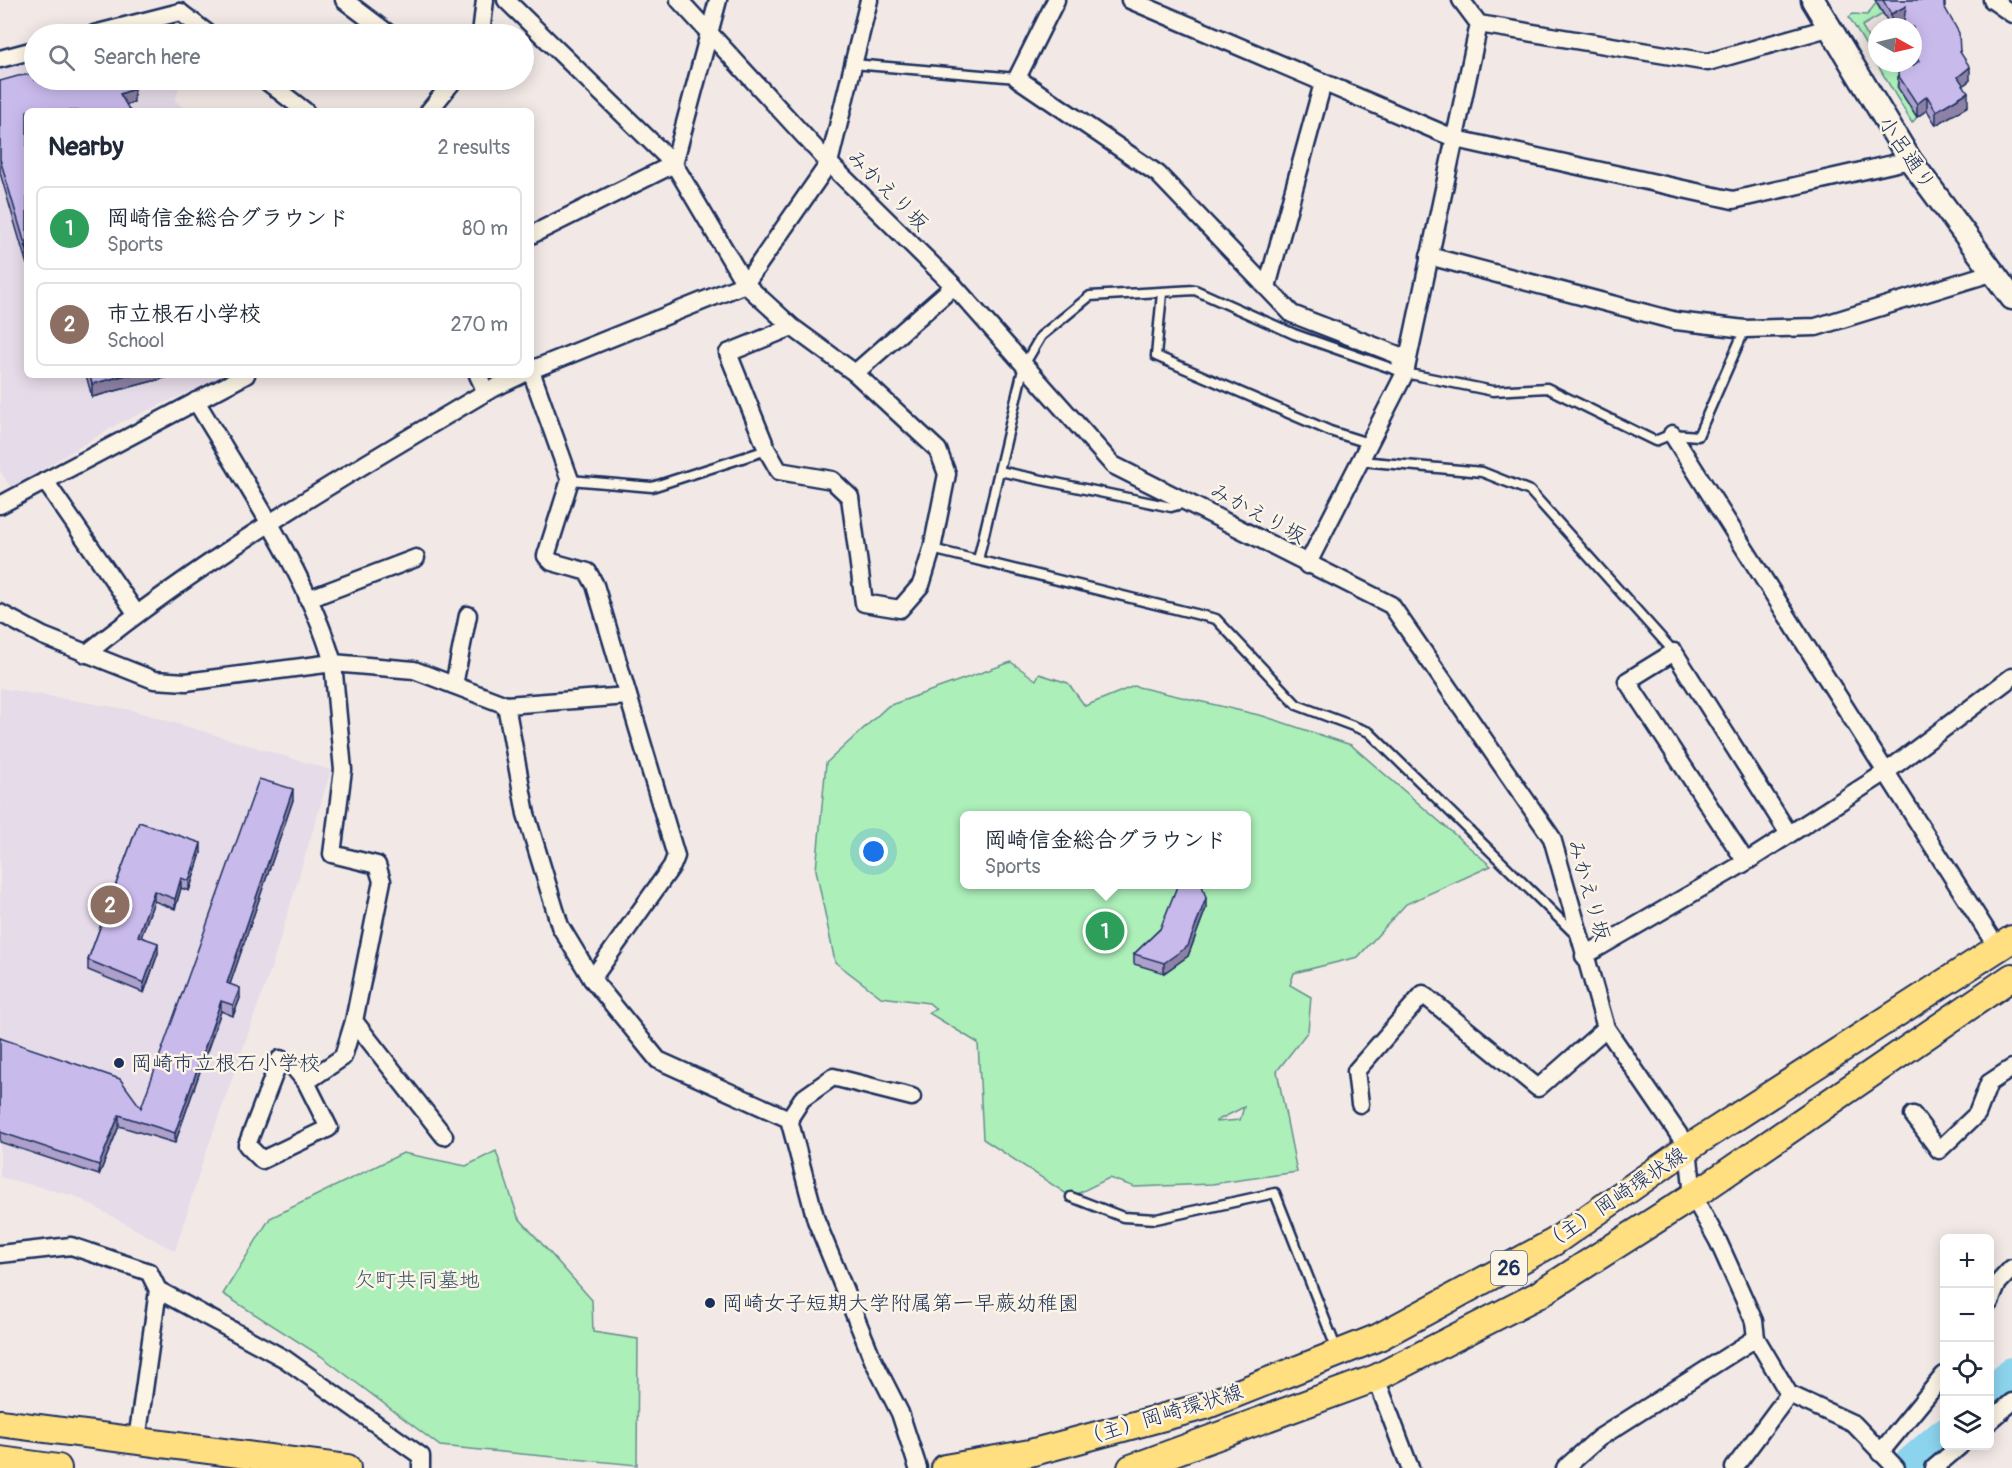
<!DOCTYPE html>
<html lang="en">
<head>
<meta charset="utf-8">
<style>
	body { margin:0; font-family:Pangolin,"Klee One",sans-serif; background:#f6f6f7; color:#1f2937 }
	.controls { position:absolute; right:18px; bottom:18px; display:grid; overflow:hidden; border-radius:9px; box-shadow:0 3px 15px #0003 }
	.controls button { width:54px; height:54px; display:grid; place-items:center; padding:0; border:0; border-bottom:2px solid #e0e1e3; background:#fff; color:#1f2937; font:30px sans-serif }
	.compass { position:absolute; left:1868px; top:18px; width:54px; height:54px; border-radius:50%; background:#fff; box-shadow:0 3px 15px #0003; rotate:98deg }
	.you { position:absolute; left:874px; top:852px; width:21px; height:21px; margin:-15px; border:4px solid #fff; border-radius:50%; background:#1a73e8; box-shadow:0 0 0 9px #1a73e833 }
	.badge { display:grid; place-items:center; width:39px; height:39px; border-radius:50%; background:#1b2f5e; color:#fff; font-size:20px; font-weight:700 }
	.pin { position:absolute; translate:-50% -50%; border:3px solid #fff; box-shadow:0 2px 6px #0006 }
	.popup { position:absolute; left:960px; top:811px; width:291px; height:78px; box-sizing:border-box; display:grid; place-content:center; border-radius:9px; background:#fff; filter:drop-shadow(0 2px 4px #0005); font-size:20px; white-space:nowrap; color:#747a83 }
	.popup b { font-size:22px; color:#1f2937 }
	.popup::after { content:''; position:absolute; left:50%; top:100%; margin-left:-12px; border:12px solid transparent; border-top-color:#fff }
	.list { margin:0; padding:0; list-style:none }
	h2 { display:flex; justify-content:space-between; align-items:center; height:78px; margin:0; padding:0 24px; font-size:26px }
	h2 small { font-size:20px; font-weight:400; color:#747a83 }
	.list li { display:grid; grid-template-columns:39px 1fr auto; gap:18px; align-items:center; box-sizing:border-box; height:84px; margin:0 12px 12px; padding:0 12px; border:2px solid #e0e1e3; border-radius:9px }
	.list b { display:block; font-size:22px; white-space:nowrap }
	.list p { margin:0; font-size:20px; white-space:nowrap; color:#747a83 }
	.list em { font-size:20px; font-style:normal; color:#747a83 }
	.icon { flex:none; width:33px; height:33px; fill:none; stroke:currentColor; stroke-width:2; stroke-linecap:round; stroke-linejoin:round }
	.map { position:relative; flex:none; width:2012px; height:1468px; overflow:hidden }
	.search { position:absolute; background:#fff; box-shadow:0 3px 15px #0003; left:24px; top:24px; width:510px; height:66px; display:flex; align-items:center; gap:15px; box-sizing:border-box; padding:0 21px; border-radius:33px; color:#747a83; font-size:22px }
	.panel { position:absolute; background:#fff; box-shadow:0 3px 15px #0003; left:24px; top:108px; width:510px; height:270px; border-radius:9px }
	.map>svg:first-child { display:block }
</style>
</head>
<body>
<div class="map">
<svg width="2012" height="1468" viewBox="0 0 2012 1468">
	<rect width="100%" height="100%" fill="#f2e9e6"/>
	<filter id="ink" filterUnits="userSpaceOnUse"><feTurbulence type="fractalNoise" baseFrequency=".0167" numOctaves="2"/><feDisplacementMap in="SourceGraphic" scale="12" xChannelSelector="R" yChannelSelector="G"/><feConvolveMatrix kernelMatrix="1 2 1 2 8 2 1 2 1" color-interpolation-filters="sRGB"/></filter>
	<g filter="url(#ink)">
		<g fill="#e6dbe8">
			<path d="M172,24L185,34H132Z"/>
			<path d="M34,61V80H181L175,101L189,111H27V375H226L118,424L11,488L0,471V70Z"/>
			<path d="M0,688L132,710L331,770L272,966L203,1161L175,1251L75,1196L0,1177Z"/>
		</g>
		<g fill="#acefb9" stroke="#648f8c" stroke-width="1.5" fill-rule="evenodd">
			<path d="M1876,3L1883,14L1862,26L1869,40L1877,36V63H1900L1897,87L1902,88L1900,91L1917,117L1912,123L1849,17L1853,14L1867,15Z"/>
			<path d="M1011,662L1036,680L1039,674L1068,683L1085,706L1134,686L1263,716L1351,745L1491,866L1406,904L1358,957L1294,973L1290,985L1311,997L1308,1031L1277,1071L1297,1172L1212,1184L1135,1187L1109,1178L1071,1197L983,1139L978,1043L929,1013L936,1009L929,1003L881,997L835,962L816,870L826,763L888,706ZM964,816H1246V884H964ZM1244,1107L1240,1120L1216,1122V1121Z"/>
			<path d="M496,1151L518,1217L592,1300L593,1332L638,1339L637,1465L440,1446L321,1356L223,1294L270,1218L403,1153L466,1166Z"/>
		</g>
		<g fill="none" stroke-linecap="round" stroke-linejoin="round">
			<g stroke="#8cd4ed" stroke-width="34">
				<path d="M1990,1397L2012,1374"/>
				<path d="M1906,1468L1944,1435"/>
			</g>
			<g stroke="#1b2f5e" stroke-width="13">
				<g id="lane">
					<path d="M853,64L1017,78"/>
					<path d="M1162,293L1156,356L1330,431L1368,443"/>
					<path d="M1361,461L1482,472L1530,491L1674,652"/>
					<path d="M999,471L1171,507L1185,503"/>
					<path d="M570,480L652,487L767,450"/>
					<path d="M932,549L1216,619L1297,705L1369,732L1577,936"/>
					<path d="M978,560L1024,365L1041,336L1090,296L1195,290L1294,334L1405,373L1493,391L1547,388L1655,441L1672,434L1698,436L1745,329"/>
					<path d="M1071,1197L1123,1217L1156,1219L1275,1193L1337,1350"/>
				</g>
			</g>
			<g stroke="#1b2f5e" stroke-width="21">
				<g id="street">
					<path d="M344,0L389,34"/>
					<path d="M506,0L674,164L745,284L792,327L855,373L938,450L947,474L932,549L921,585L900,609L864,603L850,497L832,480L779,471L767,450L728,353L792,327"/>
					<path d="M679,0L829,163L954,286L1113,465L1391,605L1552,838L1606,1028L1688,1148L1693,1196L1718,1241L1754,1321L1756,1338L1789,1394L1854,1424L1896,1468"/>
					<path d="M1056,0L1017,78L1158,174L1292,314L1398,355L1405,373"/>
					<path d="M1130,0L1456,139L1733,200L1910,160"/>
					<path d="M1461,0L1479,24L1708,62L1828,28"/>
					<path d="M1992,0L2012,14"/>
					<path d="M180,12L209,34"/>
					<path d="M94,34L180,12"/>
					<path d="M481,34L485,0"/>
					<path d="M0,59L34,50"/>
					<path d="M265,80L305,111"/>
					<path d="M429,111L454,80"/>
					<path d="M531,235L674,164L718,0"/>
					<path d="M1429,256L1676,321L1745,329L1816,327L1991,273"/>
					<path d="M1267,287L1323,83"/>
					<path d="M531,370L745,284L829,163L869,0"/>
					<path d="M531,371L570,480L546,556L552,562L588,572L595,585L676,856L672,866L592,979"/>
					<path d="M855,373L954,286"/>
					<path d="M478,375L486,392"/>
					<path d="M196,401C243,480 308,575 333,663L414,670L506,705L526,814L560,926L592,979L658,1060L789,1119L816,1220L873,1360L900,1413L918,1468"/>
					<path d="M1672,434L1998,949"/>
					<path d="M45,481L136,613"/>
					<path d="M0,505L246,375"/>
					<path d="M1307,565L1405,373L1479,24"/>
					<path d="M308,599L416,558"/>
					<path d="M0,613L43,636L154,680L186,682L333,663L343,770L332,854L377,865L382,881L354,1021L444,1136"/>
					<path d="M86,654C211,553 348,474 486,392L521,375"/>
					<path d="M454,685L468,615"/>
					<path d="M506,705L628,696"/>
					<path d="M1746,862L1627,681L1674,652L1789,834"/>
					<path d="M1584,956L1746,862L1886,772L2012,677"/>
					<path d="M306,1082L290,1063L280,1059L247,1145L262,1160L329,1128L306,1082L343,1057L354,1021"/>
					<path d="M1360,1104L1356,1071L1423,994L1538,1088L1606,1028"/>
					<path d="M1913,1115L1939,1150L1977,1114L1989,1083L2012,1068"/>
					<path d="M789,1119L802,1099L833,1077L912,1097"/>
					<path d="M0,1254L71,1246L149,1272L158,1290L285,1359L421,1456V1468"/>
					<path d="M1990,1302L1998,1283L2012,1268"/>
					<path d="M1376,1378L1410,1468"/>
					<path d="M1990,1421L2012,1402"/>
					<path d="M137,1440L158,1290"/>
					<path d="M1880,1453L1944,1375"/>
					<path d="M1565,1468L1599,1438L1756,1338"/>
					<path d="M1734,1468L1789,1394"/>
					<path d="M1934,1468L1960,1446"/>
				</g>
			</g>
			<g stroke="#1b2f5e" stroke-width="27">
				<path id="secondary" d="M1813,0L1910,160L2012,298"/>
			</g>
			<g stroke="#1b2f5e" stroke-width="30">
				<g id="primary">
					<path d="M0,1423L347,1468"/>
					<path d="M0,1460L58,1468"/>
					<path d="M945,1468L1030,1453L1205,1406L1379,1337L1554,1242L1688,1148L2012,939"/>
					<path d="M1131,1468L1376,1378L1538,1295L1693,1196L2012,977"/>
				</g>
			</g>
			<use href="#lane" stroke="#fcf5e5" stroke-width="8"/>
			<use href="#street" stroke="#fcf5e5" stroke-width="16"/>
			<use href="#secondary" stroke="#fcf5e5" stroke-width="22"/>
			<use href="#primary" stroke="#ffdf80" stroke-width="26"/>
		</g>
		<g fill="#ada0cb" stroke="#1b2f5e" stroke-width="1.5">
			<path d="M1875,0H1945V8L1970,80L1963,86L1968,106L1936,125L1927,110L1917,117L1898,88V75L1914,65L1913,63V27L1904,20L1891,27Z"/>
			<path d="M0,81L134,102L27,111V265L0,173Z"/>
			<path d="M86,375H176L92,397Z"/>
			<path d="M293,800L230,984L240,998L233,1016L221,1011L175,1143L119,1126L99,1175L0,1142V1038L141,1108Z"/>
			<path d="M139,822L201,853L189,891L181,888L175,909L154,901L141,937L158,953L144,993L88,970V960Z"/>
			<path d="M1206,908L1188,956L1164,973L1134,964V954L1160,929Z"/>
		</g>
		<g fill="#8d82a5" stroke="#1b2f5e" stroke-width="1.5">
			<path d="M1906,6V19L1891,27V14Z"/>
			<path d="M1970,67V80L1958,90V77Z"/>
			<path d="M134,89V102L120,107V94Z"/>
			<path d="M1968,92V106L1936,125V111Z"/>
			<path d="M1927,96V110L1917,117V104Z"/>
			<path d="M126,375H176L92,397V384Z"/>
			<path d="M293,789V800L227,993V983Z"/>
			<path d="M201,843V853L189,891V881Z"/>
			<path d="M181,878V888L175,909V899Z"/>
			<path d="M154,891V901L138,946V936Z"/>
			<path d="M1206,898V908L1188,956L1164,973V963Z"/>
			<path d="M158,943V953L144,993V983Z"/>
			<path d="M240,988V998L233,1016V1005Z"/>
			<path d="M221,1001V1011L175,1143V1133Z"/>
			<path d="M119,1115V1126L99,1175V1165Z"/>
		</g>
		<g fill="#c9baec" stroke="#1b2f5e" stroke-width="1.5">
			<path d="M1883,0H1944V6L1959,33L1960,52L1970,67L1958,77L1968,92L1936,111L1927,96L1917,104L1898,75L1899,63H1909L1912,66L1919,61L1913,50V27H1903L1906,6L1891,14Z"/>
			<path d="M34,74V80H107L134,89L120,94L130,111H27V251L0,159V81L18,76Z"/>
			<path d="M90,375H126L92,384Z"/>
			<path d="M259,779L293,789L227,983L240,988L233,1005L221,1001L175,1133L119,1115L99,1165L0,1132V1038L120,1079L141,1108Z"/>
			<path d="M139,822L201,843L189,881L181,878L175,899L154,891L138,936L158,943L144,983L88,960Z"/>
			<path d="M1176,885H1202L1206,898L1188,946L1164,963L1134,954L1160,929L1176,889Z"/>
		</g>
	</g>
	<g fill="#1b2f5e" stroke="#fcf5e5" stroke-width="2">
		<circle cx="119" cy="1063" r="6"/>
		<circle cx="710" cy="1303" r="6"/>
	</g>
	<g text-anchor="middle" stroke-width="5" stroke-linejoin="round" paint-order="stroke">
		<rect fill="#fcf5e5" stroke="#5e6a86" stroke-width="1.5" x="1491" y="1251" width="36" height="34" rx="4.5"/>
		<g font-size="20" font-weight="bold" fill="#1b2f5e">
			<text x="1509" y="1275">26</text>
		</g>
		<g font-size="21" fill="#1b2f5e" stroke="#fcf5e5">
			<text transform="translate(1907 153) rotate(56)" y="7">小呂通り</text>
			<text transform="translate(888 190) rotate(45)" y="7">みかえり坂</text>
			<text transform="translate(1258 513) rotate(28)" y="7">みかえり坂</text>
			<text transform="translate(1589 890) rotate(74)" y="7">みかえり坂</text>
			<text transform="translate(1614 1199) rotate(-34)" y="7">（主）岡崎環状線</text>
			<text transform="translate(1162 1415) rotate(-17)" y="7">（主）岡崎環状線</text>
		</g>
		<g font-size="21" fill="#1b2f5e" stroke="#fcf5e5" text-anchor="start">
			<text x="131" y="1070">岡崎市立根石小学校</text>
			<text x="722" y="1310">岡崎女子短期大学附属第一早蕨幼稚園</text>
		</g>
		<g font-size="21" fill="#385570" stroke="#fcf5e5">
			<text x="417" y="1287">欠町共同墓地</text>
		</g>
	</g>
</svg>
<div class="controls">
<button>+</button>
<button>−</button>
<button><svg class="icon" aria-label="locate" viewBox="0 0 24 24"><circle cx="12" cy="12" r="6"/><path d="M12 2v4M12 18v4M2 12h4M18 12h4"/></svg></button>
<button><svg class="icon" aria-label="layers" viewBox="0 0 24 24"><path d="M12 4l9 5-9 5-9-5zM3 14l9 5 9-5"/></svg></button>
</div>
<svg class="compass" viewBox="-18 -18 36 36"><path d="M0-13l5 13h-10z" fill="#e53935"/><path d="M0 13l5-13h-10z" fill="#747a83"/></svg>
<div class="you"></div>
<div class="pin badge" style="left:1105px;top:931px;background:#2e9e5b">1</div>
<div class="popup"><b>岡崎信金総合グラウンド</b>Sports</div>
<div class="pin badge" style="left:110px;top:905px;background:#8d6e63">2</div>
<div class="search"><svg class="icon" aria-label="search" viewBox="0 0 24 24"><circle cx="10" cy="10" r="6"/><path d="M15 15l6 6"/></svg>Search here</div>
<section class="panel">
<h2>Nearby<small>2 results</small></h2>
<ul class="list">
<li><span class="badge" style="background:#2e9e5b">1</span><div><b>岡崎信金総合グラウンド</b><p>Sports</p></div><em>80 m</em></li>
<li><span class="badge" style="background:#8d6e63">2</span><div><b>市立根石小学校</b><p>School</p></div><em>270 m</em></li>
</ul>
</section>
</div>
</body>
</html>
